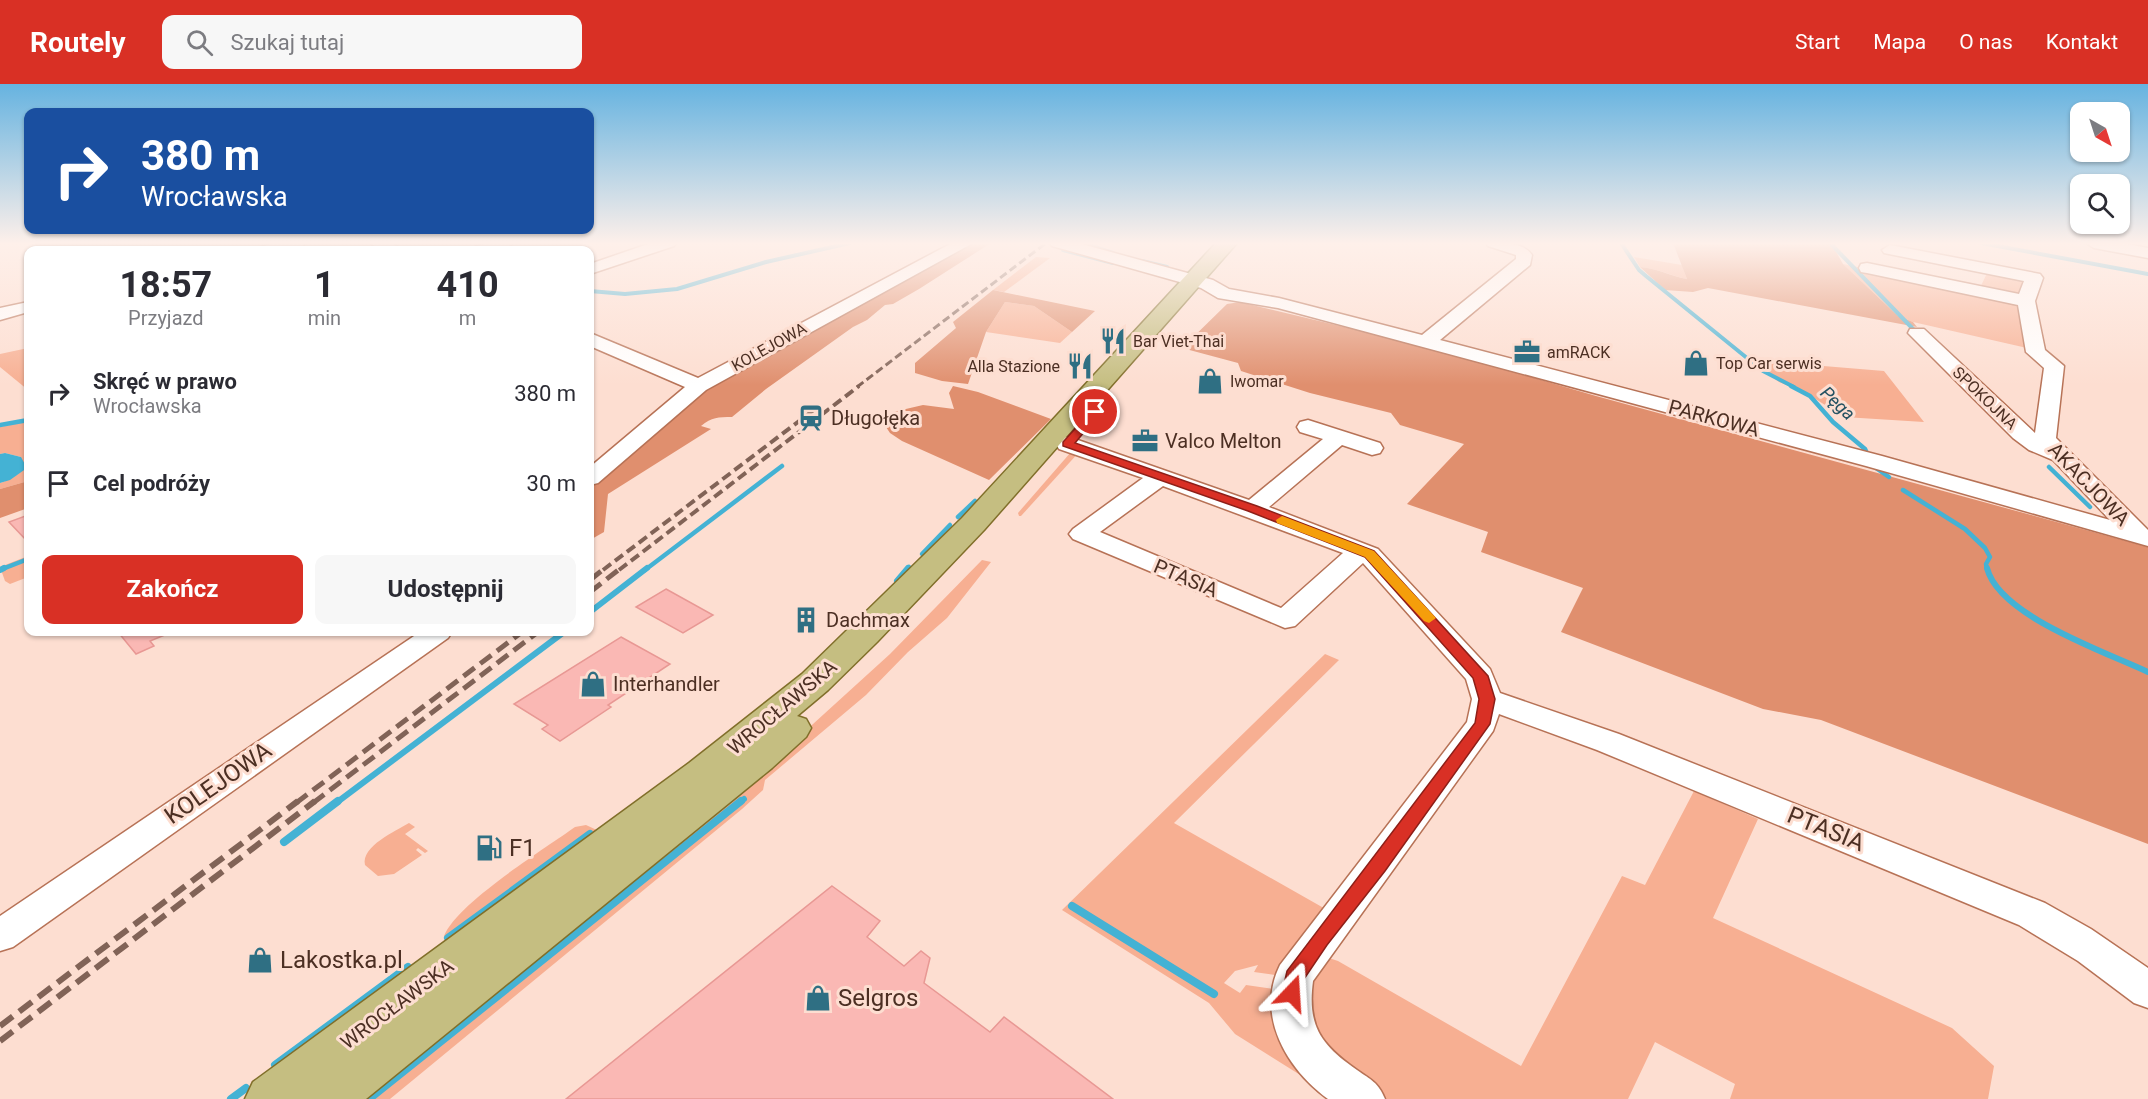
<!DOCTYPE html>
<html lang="pl">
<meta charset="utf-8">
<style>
:root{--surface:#fff;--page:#f7f7f7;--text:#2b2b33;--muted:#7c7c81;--accent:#d93025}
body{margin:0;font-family:Roboto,sans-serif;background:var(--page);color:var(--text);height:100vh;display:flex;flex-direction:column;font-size:22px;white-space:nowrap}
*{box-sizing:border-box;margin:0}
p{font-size:20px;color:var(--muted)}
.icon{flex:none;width:33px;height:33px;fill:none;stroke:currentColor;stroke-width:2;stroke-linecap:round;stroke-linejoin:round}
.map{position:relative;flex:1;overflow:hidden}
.sheet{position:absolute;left:24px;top:162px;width:570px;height:390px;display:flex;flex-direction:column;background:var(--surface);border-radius:12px;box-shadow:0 2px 4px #0004}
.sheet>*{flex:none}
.hud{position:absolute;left:24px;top:24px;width:570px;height:126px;border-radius:12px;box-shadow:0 2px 4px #0004;background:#1a4fa0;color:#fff;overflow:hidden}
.needle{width:39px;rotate:141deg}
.controls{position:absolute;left:2070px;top:18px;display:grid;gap:12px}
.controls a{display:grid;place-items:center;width:60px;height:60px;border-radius:12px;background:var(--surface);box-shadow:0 2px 4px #0004;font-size:30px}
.pin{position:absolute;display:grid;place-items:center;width:51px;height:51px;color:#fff;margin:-26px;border:3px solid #fff;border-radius:50%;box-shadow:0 2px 6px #0007}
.me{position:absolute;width:66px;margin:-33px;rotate:20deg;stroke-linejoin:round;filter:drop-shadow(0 0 4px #0008)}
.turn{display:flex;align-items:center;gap:21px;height:126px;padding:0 18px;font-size:27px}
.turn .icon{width:78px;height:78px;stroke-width:2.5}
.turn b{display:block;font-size:42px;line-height:51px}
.eta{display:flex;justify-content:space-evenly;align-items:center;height:102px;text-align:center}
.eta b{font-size:36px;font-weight:700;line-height:42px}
.action{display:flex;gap:12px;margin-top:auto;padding:12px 18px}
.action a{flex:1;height:69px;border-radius:12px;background:var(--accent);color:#fff;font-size:24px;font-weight:700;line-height:69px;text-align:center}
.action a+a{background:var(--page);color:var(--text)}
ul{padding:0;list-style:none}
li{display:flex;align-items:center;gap:18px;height:90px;padding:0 18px}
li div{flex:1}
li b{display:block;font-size:22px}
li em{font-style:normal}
header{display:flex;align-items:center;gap:36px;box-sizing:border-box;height:84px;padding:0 30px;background:var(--accent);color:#fff}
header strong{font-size:28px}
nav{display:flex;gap:33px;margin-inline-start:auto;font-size:21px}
.search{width:420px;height:54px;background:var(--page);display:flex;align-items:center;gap:15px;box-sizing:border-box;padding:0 21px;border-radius:12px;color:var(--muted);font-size:22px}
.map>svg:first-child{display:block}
.green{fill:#f7af92}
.forest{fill:#e08f6e}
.water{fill:#44b2d4}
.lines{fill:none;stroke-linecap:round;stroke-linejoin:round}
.stream-far3{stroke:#44b2d4;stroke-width:4}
.stream-far2{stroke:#44b2d4;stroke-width:4.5}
.stream-far1{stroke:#44b2d4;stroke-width:6}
.stream{stroke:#44b2d4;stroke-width:8}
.building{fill:#fab8b4;stroke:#e89894;stroke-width:1.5}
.minor-casing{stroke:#b77256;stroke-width:3}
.major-casing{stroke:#816f2a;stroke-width:3}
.minor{fill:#fff;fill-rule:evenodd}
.major{fill:#c5be81;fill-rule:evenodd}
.rail-far3{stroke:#816357;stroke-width:3;stroke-dasharray:8 4;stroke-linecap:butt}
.rail-far2{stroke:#816357;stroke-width:4;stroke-dasharray:10 5;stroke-linecap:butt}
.rail-far1{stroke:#816357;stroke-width:5;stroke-dasharray:14 7;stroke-linecap:butt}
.rail{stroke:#816357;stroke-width:6;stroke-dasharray:16 8;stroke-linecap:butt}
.route{fill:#d93025;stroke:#8d1f18;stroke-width:1.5}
.slow{fill:#f59e0b}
.labels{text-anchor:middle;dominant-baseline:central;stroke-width:6;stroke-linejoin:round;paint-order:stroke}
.far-poi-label{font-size:16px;fill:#4c2f23;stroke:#fdded1;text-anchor:start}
.far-street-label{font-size:16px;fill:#4c2f23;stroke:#fdded1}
.far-water-label{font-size:18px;font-style:italic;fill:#255262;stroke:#fdded1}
.poi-label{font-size:20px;fill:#4c2f23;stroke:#fdded1;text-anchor:start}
.street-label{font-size:20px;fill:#4c2f23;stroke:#fdded1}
.near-street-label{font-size:24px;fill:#4c2f23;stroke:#fdded1}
.near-poi-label{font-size:24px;fill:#4c2f23;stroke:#fdded1;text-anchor:start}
</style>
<header>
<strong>Routely</strong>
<div class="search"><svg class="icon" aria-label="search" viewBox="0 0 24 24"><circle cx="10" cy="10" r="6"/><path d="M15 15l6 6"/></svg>Szukaj tutaj</div>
<nav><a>Start</a><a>Mapa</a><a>O nas</a><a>Kontakt</a></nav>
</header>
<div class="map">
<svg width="2148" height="1015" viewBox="0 0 2148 1015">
<rect width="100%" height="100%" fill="#fdded1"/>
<g class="green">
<path d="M 1036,173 L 1050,174 L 1004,208 L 993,206 Z"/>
<path d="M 1634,173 L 1682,181 L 1687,195 C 1671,192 1657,184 1640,183 Z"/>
<path d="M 1843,180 L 1978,208 L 2022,221 L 2027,264 L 1913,238 L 1898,232 Z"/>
<path d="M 1988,187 L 2027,194 L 2021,211 L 1979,206 Z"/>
<path d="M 1005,218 L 1034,222 L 1072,248 L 1060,259 L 986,248 Z"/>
<path d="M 28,264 L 28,306 L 0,283 L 0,270 Z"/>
<path d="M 1750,276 L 1884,287 L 1924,338 L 1844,333 L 1806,309 L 1779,298 Z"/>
<path d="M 28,337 L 28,397 L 0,405 L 0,399 C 15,395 17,387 21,373 L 5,369 L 0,370 L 0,343 Z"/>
<path d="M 1080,367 L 1021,432 L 1019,432 L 1018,429 L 1071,368 Z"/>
<path d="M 28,472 L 28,493 L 10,500 L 5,497 L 0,483 Z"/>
<path d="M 982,476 L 991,478 L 947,534 L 908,568 L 866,611 L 765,696 L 763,706 L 742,725 L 390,1015 L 352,1015 L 791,660 L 890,570 Z"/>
<path d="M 1325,570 L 1339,576 L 1174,739 L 1329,827 L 1282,892 L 1254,888 L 1258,881 L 1235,887 L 1224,899 L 1240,909 L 1246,901 L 1273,905 L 1280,911 L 1283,944 L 1305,994 L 1235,950 L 1209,919 L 1062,826 Z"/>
<path d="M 1694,707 L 1758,735 L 1713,834 L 1952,944 L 1994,982 L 1988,1015 L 1730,1015 L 1735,1000 L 1655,958 L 1628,1015 L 1387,1015 L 1346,990 L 1317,958 L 1306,907 L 1323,872 L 1338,877 L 1521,982 L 1622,792 L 1645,801 Z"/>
<path d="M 409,739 L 415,743 L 405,750 L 428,767 L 425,769 L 418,764 L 416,766 L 422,771 L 394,790 L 378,792 L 365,781 C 361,762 396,747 409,739 Z"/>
<path d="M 586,741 L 599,747 L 451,860 L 444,852 C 457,819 543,766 575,743 Z"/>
</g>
<g class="forest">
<path d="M 974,159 L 991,159 L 919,205 L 893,220 L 885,221 L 867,236 L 853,243 L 766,305 L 732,333 C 718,333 712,333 701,342 L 711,345 L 608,410 L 604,448 L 590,456 L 590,397 L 711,298 Z"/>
<path d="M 1673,159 L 1831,159 L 1843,180 L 1898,232 L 1913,238 L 1917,243 L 1708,204 L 1693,208 L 1665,206 L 1640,183 C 1657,184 1670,192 1687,195 Z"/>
<path d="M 993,206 L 1095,227 L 1072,248 L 1034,222 L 1005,218 L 986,248 L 968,300 L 942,297 L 915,289 L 915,279 L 956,244 L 953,238 Z"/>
<path d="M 1240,218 L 1424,262 L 1596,312 L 2148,463 L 2148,760 L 1821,636 L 1763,625 L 1561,548 L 1583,504 L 1481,468 L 1488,448 L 1407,420 L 1464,360 L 1400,341 L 1391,329 L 1310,309 L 1241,287 L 1238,279 L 1182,264 L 1227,220 Z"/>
<path d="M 953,302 L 978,308 L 1051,335 L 989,396 L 902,357 L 890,349 L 884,340 L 893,328 L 923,321 L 954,325 L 949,309 Z"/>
<path d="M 28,397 L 28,424 L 0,434 L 0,405 Z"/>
</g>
<path class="water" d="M 5,369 L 21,373 L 27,384 L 10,396 L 0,399 L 0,370 Z"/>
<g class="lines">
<g class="stream-far3">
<path d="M 1082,159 L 1113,169"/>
<path d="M 1621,159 L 1639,186 L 1646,192 L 1763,287 L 1794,303"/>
<path d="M 1830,159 L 1914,246"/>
<path d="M 1981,159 L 2148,190"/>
<path d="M 1063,166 L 1113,179"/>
<path d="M 1142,177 L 1167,183"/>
<path d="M 590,207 L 625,210 L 677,205 L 766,178 L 850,159"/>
</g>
<g class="stream-far2">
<path d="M 1791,302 L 1810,312 L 1833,338 L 1865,365 L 1869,374"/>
<path d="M 0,341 L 28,336"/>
<path d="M 1873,382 L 1889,393"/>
<path d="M 2049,383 L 2090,423"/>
<path d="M 1903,406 L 1965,445 L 1985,464 L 1990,473 L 1986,480 L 1987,486"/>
<path d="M 958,433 L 975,417"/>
<path d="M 922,470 L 950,441"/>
<path d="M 0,486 L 28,475"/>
<path d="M 645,486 L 782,382"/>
<path d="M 906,486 L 909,483"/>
</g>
<g class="stream-far1">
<path d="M 1987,484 C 1999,532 2106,568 2148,588"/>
<path d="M 0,486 L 4,484"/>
<path d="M 897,497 L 908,484"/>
<path d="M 590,528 L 647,484"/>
<path d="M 336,719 L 564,548"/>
<path d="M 739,719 L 744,715"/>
</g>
<g class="stream">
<path d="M 284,758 L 338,717"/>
<path d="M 1072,822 L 1214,910"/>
<path d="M 448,854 L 590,750"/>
<path d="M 275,981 L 408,883"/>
<path d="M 231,1015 L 246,1004"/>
<path d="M 369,1015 L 741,717"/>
</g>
</g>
<g class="building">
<path d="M 28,431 L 28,458 L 9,438 Z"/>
<path d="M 666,505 L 713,531 L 683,549 L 636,523 Z"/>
<path d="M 118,548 L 172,548 L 150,557 L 154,562 L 136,570 Z"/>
<path d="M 621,553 L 670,580 L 608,621 L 611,623 L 560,657 L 542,645 L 548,641 L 514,620 Z"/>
<path d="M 832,802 L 880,837 L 867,853 L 904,882 L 921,867 L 930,874 L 924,899 L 990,948 L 1004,933 L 1113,1015 L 566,1015 Z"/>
</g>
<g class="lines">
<g class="minor-casing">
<g id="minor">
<path d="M 274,159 L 305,159 L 303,162 L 286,166 L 259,166 L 261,163 Z"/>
<path d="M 370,159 L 392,159 L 402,166 L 381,166 Z"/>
<path d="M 486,159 L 513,159 C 503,169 485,167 473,166 L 475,163 Z"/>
<path d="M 651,159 L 676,159 L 674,162 L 590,190 L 590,180 Z"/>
<path d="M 952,159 L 973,159 L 706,306 L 598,399 L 590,401 L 590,383 L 685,303 L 590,262 L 590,249 L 698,294 Z"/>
<path d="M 1050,159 L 1078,159 L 1213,196 L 1229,205 L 1279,214 L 1422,251 L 1516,175 L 1516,171 L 1488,162 L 1486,159 C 1502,159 1522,157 1532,171 L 1530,181 L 1440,256 L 1882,372 L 2110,436 L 2053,376 L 2029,366 L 2013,354 L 1908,249 L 1910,245 L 1924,245 L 2035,349 L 2044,284 L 2026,268 L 2018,221 L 1867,189 L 1861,188 L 1859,184 L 1861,180 L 1867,179 L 2019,210 L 2024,197 L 1884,169 L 1882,166 L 1890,161 L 2040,190 L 2043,194 L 2035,217 L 2045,266 L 2064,282 L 2056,354 L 2148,446 L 2148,462 L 1866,382 L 1278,224 L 1218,214 L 1201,204 L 1052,162 Z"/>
<path d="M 2086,159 L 2122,159 L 2148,164 L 2148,174 L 2094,164 Z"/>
<path d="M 28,218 L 28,228 L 0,236 L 0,224 Z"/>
<path d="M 1308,336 L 1380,359 L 1383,364 L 1380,369 L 1372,371 L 1342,361 L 1269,423 L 1378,465 L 1490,585 L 1500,609 L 1619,650 L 2045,819 L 2091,845 L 2148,884 L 2148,924 L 2134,919 L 2078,877 L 2019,841 L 1597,666 L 1499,630 L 1493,647 L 1313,897 C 1307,942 1321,961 1357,986 C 1371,996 1378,998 1385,1015 L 1328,1015 C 1287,985 1255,932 1280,881 L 1467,638 L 1472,615 L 1466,595 L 1363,479 L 1295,542 L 1285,544 L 1073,455 L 1069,450 L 1073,445 L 1143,394 L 1059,365 L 1056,360 L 1059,355 L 1067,353 L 1075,355 L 1249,416 L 1323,355 L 1300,348 L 1297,343 L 1300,338 ZM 1163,402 L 1343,469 L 1281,524 L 1100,448 Z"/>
<path d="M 420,548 L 452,548 L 448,554 L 13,863 L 0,867 L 0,832 Z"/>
</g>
</g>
<g class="major-casing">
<path id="major" d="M 1216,159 L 1237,159 L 984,446 L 877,558 L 828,606 L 797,632 L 806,635 L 811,644 L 806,653 L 772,684 L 366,1015 L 245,1015 L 253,998 L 689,679 L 802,590 L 962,434 Z"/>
</g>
<use href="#minor" class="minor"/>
<use href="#major" class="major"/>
<path class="rail-far3" d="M 857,303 L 1046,159"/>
<g class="rail-far2">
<path d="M 603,486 L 815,325"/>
<path d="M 619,486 L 859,302"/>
</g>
<g class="rail-far1">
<path d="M 590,496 L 605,484"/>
<path d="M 590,508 L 621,484"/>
<path d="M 296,719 L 522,548"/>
<path d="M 313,719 L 538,548"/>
</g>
<g class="rail">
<path d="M 0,942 L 298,717"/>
<path d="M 0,957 L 315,717"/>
</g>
</g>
<linearGradient id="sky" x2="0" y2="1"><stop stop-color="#66b3e0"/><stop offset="0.53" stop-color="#fef0ea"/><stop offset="1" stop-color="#fef0ea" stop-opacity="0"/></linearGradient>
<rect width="2148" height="301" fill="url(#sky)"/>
<path class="route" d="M 1095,325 L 1101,328 L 1075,359 L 1257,422 L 1374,467 L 1488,592 L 1495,615 L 1490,640 L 1385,787 L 1327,861 L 1304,895 L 1299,915 L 1292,918 L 1285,915 L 1282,909 L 1287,887 L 1475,639 L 1479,615 L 1473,594 L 1365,473 L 1248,427 L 1063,362 L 1063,358 L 1092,326 Z"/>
<path class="slow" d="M 1282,432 L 1374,467 L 1436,534 L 1429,539 L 1424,537 L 1365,473 L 1277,439 L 1276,436 Z"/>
<defs>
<g id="restaurant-bare" transform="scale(2.07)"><path d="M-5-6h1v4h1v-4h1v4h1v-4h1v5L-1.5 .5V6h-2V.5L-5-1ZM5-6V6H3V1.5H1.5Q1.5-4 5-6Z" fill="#2f6f83" stroke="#fdded1" stroke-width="2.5" paint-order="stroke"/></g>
<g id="office-bare" transform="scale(2.07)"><path d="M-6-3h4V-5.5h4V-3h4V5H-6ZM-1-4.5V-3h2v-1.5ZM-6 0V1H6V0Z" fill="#2f6f83" stroke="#fdded1" stroke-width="2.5" paint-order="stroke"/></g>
<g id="shop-bare" transform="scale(2.07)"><path d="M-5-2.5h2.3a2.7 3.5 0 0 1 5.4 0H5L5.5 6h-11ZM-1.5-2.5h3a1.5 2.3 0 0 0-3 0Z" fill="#2f6f83" stroke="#fdded1" stroke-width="2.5" paint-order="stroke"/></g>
<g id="station-bare" transform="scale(2.07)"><path d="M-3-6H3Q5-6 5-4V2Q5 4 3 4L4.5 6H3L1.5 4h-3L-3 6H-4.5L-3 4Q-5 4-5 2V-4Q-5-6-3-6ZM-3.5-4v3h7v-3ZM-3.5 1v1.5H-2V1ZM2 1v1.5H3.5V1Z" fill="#2f6f83" stroke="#fdded1" stroke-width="2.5" paint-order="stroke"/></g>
<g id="building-bare" transform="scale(2.07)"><path d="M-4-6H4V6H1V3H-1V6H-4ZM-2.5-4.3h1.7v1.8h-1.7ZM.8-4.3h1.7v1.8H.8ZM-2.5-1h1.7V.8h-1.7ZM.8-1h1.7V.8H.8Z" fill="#2f6f83" stroke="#fdded1" stroke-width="2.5" paint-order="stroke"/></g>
<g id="fuel-bare" transform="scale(2.07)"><path d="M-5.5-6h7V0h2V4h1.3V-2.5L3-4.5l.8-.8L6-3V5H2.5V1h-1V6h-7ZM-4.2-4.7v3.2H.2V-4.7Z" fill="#2f6f83" stroke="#fdded1" stroke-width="2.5" paint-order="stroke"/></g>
</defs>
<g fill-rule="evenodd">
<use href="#restaurant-bare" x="1113" y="257"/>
<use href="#office-bare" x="1527" y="268"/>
<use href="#shop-bare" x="1696" y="279"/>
<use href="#restaurant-bare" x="1080" y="282"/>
<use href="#shop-bare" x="1210" y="297"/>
<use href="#station-bare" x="811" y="334"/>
<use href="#office-bare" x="1145" y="357"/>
<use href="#building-bare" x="806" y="536"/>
<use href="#shop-bare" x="593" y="600"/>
<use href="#fuel-bare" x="489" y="764"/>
<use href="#shop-bare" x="260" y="876"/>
<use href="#shop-bare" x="818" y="914"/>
</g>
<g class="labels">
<g class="far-poi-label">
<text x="1133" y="257">Bar Viet-Thai</text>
<text x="1547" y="268">amRACK</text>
<text x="1716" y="279">Top Car serwis</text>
<text x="1060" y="282" text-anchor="end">Alla Stazione</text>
<text x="1230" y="297">Iwomar</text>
</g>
<g class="far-street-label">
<text transform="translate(769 263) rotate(-29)">KOLEJOWA</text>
<text transform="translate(1985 314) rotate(44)">SPOKOJNA</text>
</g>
<g class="far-water-label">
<text transform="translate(1838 319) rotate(43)">Pęga</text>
</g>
<g class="poi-label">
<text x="831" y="334">Długołęka</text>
<text x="1165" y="357">Valco Melton</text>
<text x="826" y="536">Dachmax</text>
<text x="613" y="600">Interhandler</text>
</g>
<g class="street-label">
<text transform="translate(1714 334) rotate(15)">PARKOWA</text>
<text transform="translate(2089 400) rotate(46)">AKACJOWA</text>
<text transform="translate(1186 494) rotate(23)">PTASIA</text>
<text transform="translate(782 623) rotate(-40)">WROCŁAWSKA</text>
<text transform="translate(397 920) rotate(-37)">WROCŁAWSKA</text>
</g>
<g class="near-street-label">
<text transform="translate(218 699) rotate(-35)">KOLEJOWA</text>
<text transform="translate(1826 745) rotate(22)">PTASIA</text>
</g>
<g class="near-poi-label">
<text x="509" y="764">F1</text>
<text x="280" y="876">Lakostka.pl</text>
<text x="838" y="914">Selgros</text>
</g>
</g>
</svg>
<div class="controls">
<a><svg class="needle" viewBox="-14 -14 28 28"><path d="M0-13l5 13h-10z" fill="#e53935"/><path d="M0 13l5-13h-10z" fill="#7c7c81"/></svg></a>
<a><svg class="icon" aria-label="search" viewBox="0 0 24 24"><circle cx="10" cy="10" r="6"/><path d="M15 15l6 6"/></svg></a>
</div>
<div class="pin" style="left:1095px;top:328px;background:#d93025"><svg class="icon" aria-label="arrive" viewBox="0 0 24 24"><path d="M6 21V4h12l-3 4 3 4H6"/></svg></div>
<svg class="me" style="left:1292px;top:909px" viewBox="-20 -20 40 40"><path d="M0-17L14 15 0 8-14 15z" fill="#d93025" stroke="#fff" stroke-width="4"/></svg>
<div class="hud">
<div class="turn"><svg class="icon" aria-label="right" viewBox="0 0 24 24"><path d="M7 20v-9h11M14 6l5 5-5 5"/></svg><div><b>380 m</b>Wrocławska</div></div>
</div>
<section class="sheet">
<div class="eta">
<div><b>18:57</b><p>Przyjazd</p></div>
<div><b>1</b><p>min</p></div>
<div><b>410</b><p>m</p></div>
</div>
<ul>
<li><svg class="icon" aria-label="right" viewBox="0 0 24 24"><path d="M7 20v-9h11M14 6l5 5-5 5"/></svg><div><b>Skręć w prawo</b><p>Wrocławska</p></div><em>380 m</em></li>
<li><svg class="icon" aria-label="arrive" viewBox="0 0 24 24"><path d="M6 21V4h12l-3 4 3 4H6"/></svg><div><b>Cel podróży</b></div><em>30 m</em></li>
</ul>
<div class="action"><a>Zakończ</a><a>Udostępnij</a></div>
</section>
</div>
